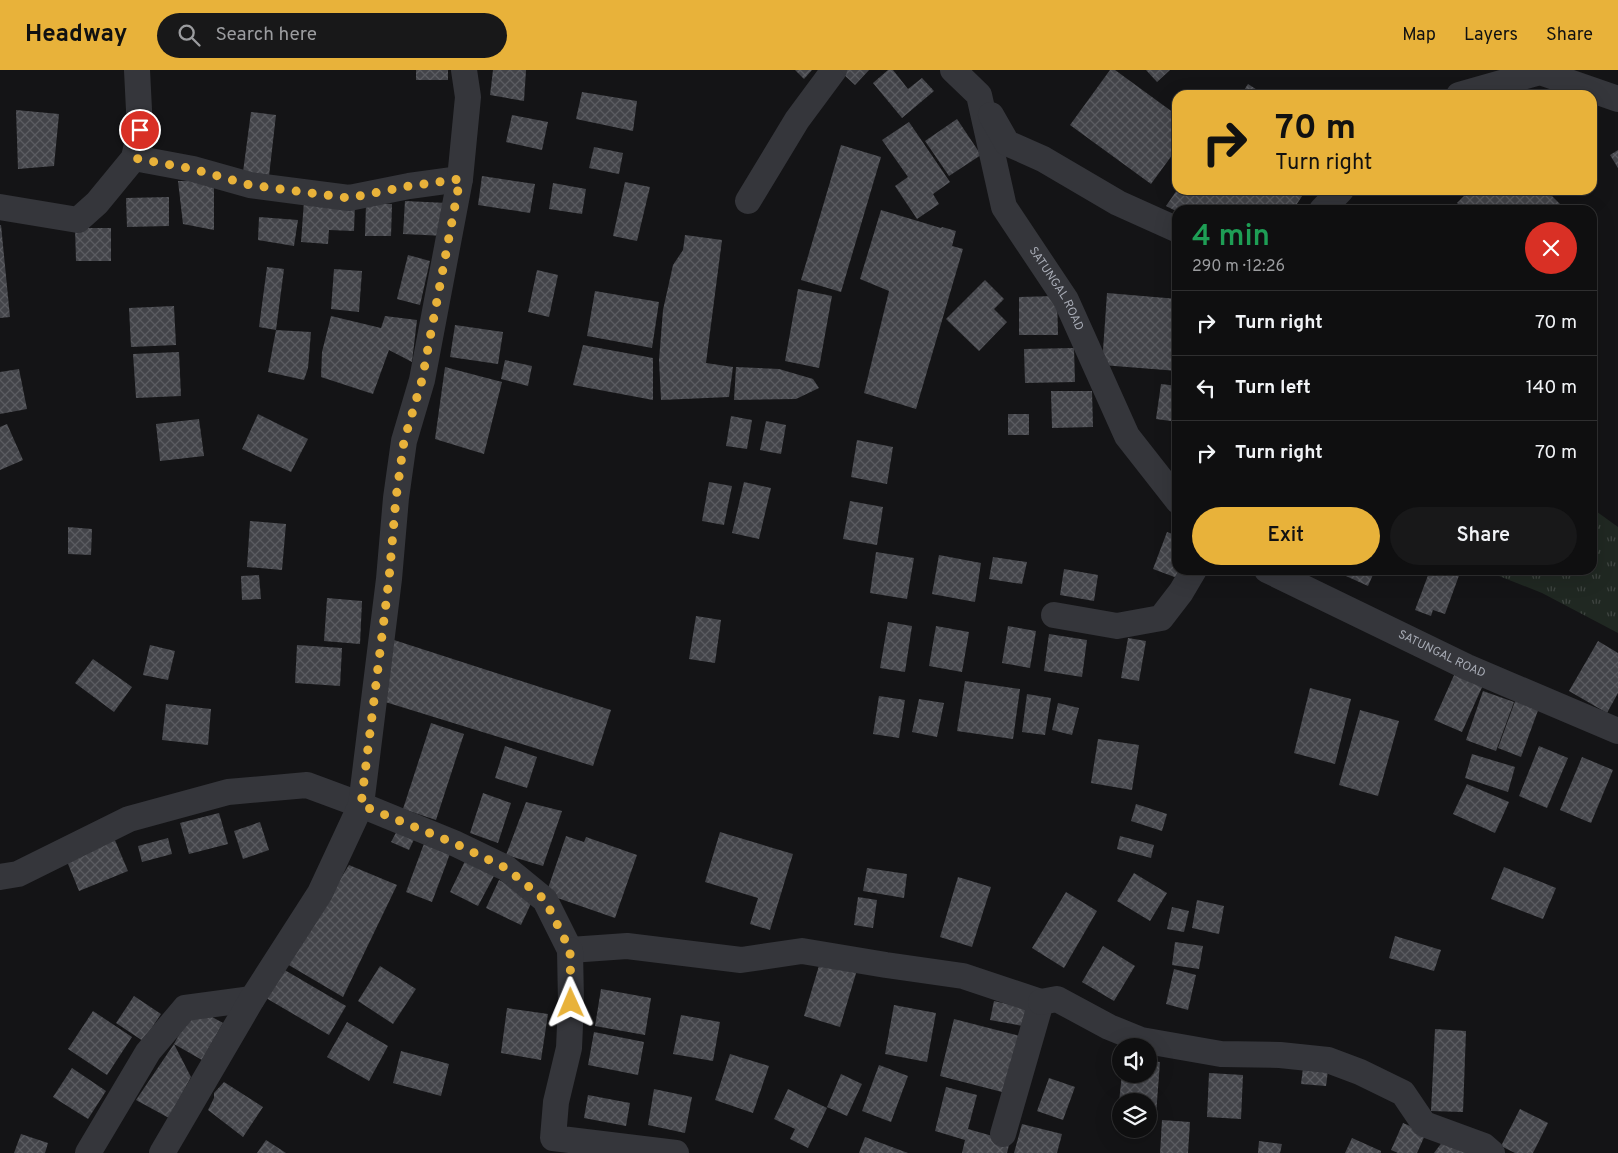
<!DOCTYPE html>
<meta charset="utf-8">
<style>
:root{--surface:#0f0f10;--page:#181819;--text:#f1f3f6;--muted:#9b9c9f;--line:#2f2f30;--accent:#e8b23a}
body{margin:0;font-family:Overpass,sans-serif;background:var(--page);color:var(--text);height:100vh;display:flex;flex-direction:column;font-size:19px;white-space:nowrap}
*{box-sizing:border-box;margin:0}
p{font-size:16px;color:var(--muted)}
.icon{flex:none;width:28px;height:28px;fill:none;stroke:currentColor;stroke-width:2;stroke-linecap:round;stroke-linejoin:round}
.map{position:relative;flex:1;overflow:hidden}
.drawer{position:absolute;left:1172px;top:135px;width:425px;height:370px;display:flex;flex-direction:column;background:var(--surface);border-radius:15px;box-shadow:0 5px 20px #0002,0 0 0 1px var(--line)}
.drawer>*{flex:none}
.banner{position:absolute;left:1172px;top:20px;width:425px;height:105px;border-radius:15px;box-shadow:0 5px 20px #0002,0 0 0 1px var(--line);background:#e8b23a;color:#111;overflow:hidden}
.fabs{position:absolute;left:1112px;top:968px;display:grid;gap:10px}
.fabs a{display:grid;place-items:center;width:45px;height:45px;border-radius:50%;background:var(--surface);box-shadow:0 5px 20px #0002,0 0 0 1px var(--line);font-size:25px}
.pin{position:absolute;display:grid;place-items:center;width:42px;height:42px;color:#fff;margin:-21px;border:2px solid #fff;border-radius:50%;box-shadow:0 1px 5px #0007}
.me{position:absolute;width:55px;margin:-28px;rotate:359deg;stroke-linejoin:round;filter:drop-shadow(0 0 4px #0008)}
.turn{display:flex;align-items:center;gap:18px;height:105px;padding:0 20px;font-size:22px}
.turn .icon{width:65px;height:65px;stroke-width:2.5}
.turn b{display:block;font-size:35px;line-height:42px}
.round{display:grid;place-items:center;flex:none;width:52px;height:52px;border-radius:26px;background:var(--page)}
.headline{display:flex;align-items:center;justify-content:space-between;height:85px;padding:0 20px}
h1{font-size:30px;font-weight:600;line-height:38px;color:#1e9e55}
.primary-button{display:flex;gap:10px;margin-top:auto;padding:10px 20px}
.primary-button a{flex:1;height:58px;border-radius:30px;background:var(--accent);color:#111;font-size:20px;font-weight:600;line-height:58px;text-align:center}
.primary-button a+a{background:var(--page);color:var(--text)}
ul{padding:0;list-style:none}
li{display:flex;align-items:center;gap:15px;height:65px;padding:0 20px;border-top:1px solid var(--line)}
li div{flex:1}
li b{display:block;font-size:19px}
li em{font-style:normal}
header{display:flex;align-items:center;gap:30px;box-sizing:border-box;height:70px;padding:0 25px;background:var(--accent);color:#111}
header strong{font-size:24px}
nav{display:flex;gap:28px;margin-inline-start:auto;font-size:18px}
.search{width:350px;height:45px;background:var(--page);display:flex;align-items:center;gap:12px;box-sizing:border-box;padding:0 18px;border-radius:28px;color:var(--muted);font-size:19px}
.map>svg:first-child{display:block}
.grass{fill:url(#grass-tufts)}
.building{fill:url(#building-cross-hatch)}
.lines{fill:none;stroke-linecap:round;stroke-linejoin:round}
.minor{stroke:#35363b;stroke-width:26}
.route{stroke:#e8b23a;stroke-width:9;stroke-dasharray:0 16.2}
.labels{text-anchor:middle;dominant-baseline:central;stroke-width:4;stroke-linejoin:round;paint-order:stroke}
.street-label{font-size:12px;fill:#a7abb5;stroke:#0f0f11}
</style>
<header>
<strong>Headway</strong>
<div class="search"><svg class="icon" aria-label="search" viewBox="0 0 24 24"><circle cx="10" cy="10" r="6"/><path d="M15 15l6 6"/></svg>Search here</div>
<nav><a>Map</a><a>Layers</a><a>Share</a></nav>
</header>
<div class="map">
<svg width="1618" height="1083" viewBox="0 0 1618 1083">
<defs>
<pattern id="grass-tufts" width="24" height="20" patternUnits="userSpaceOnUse" patternTransform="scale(1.25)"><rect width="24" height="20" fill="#202822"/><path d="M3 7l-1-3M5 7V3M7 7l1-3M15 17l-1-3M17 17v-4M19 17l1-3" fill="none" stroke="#3e4440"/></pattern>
<pattern id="building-cross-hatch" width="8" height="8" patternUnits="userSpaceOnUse" patternTransform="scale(1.25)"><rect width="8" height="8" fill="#434449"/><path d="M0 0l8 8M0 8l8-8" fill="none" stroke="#5b5c61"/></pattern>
</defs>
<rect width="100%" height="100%" fill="#141416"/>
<path class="grass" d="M 1593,439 L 1618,457 L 1618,563 L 1542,523 L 1484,500 L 1592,500 Z"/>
<g class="building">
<rect x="416" y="0" width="32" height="10"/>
<path d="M 493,0 L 526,0 L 524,31 L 490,25 Z"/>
<path d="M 795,0 L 812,0 L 804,9 Z"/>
<path d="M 845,0 L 869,0 L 855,15 L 842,3 Z"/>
<path d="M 888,0 L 893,0 L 908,19 L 922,8 L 934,21 L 902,48 L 873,13 Z"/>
<path d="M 1110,0 L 1115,0 L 1178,46 L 1178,77 L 1151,114 L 1070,55 Z"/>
<path d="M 1146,0 L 1170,0 L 1157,12 Z"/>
<path d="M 1248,14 L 1265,25 L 1241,25 Z"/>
<path d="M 582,22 L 637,31 L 633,61 L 576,49 Z"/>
<path d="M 16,40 L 59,44 L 54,96 L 18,99 Z"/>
<path d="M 251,42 L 276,45 L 269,106 L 243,102 Z"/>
<path d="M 512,45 L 548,52 L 542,80 L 506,72 Z"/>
<path d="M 957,49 L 981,85 L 949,106 L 925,71 Z"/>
<path d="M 909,52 L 950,112 L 933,124 L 939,134 L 917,149 L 895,116 L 908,107 L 882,70 Z"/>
<path d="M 841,75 L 881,87 L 841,222 L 801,210 Z"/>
<path d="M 594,77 L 623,83 L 619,104 L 589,98 Z"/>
<path d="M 1618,80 L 1618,98 L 1610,85 Z"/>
<path d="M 482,106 L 535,114 L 530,143 L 478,135 Z"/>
<path d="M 178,111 L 214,111 L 214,160 L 183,154 Z"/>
<path d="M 625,112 L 650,117 L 637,171 L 613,166 Z"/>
<path d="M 553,113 L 586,119 L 582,144 L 549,139 Z"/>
<path d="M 1177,120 L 1306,120 L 1293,140 L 1178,140 L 1178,142 L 1166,136 Z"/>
<path d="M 1470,120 L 1546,120 L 1566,140 L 1465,140 L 1457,133 Z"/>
<path d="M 169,127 L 169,156 L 127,157 L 126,128 Z"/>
<path d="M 304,131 L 355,134 L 354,161 L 329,160 L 328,174 L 301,172 Z"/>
<path d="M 405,131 L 447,133 L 446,166 L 403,164 Z"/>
<path d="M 366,133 L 392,134 L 391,166 L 365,166 Z"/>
<path d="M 881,140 L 941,158 L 942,157 L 956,161 L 952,176 L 963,179 L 916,339 L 864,323 L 889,221 L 860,209 Z"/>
<path d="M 259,147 L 298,150 L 294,176 L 258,170 Z"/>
<path d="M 0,155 L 1,155 L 10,247 L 0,248 Z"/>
<path d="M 75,158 L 111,158 L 111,191 L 76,191 Z"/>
<path d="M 685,165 L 722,170 L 706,293 L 733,297 L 729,327 L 661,330 L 659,290 L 663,240 L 673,195 L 683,180 Z"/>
<path d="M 408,185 L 430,191 L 420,235 L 397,229 Z"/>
<path d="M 267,197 L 284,199 L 276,260 L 259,257 Z"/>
<path d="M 334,199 L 362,201 L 359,242 L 331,239 Z"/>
<path d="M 537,200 L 558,205 L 549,247 L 528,242 Z"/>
<path d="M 985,210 L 1004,229 L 994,239 L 1007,252 L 979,281 L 946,249 Z"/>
<path d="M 798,219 L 832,226 L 819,298 L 785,291 Z"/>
<path d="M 595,221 L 659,232 L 652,278 L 587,266 Z"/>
<path d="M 1107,223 L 1178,229 L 1178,301 L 1102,295 Z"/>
<path d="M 1057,226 L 1058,265 L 1019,265 L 1019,227 Z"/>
<path d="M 174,236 L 176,275 L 131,277 L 129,238 Z"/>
<path d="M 331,246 L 381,258 L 385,246 L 417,250 L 412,292 L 389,280 L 373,324 L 321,307 L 322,282 Z"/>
<path d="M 455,255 L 503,262 L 498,294 L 450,287 Z"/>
<path d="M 276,260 L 311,262 L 308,298 L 304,310 L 268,302 Z"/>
<path d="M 583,275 L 653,288 L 653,330 L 573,315 Z"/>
<path d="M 1074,278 L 1075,312 L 1025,313 L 1024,279 Z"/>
<path d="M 179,282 L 181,326 L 136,328 L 133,284 Z"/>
<path d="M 505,290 L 532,296 L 528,316 L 501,309 Z"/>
<path d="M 445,297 L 502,312 L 484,384 L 435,369 Z"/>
<path d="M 736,297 L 779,299 L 813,309 L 819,318 L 796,329 L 734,330 Z"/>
<path d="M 19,299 L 27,339 L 0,344 L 0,302 Z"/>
<path d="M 1161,314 L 1178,316 L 1178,352 L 1156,349 Z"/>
<path d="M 1051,321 L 1092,321 L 1093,357 L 1052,358 Z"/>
<path d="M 258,344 L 308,369 L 291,402 L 242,379 Z"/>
<rect x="1008" y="344" width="21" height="21"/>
<path d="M 731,346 L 752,350 L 747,379 L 726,376 Z"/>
<path d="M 199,349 L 204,386 L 160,391 L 156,354 Z"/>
<path d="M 766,351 L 786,355 L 781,384 L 760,380 Z"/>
<path d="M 7,354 L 23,390 L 0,400 L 0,357 Z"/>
<path d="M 857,370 L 893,377 L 887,414 L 851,407 Z"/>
<path d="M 709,412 L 732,416 L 724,455 L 702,451 Z"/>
<path d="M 744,412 L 771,418 L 759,469 L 732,463 Z"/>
<path d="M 850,431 L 883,437 L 877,475 L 843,469 Z"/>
<path d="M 250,451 L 286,454 L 282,500 L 247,497 Z"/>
<path d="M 68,457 L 92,459 L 91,485 L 68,484 Z"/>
<path d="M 1167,462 L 1178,466 L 1178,500 L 1183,500 L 1180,509 L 1153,499 Z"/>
<path d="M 876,482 L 914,488 L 907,529 L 870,523 Z"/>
<path d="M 939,485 L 981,493 L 975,532 L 932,524 Z"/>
<path d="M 993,487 L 1027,492 L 1022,514 L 989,509 Z"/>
<path d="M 1064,499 L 1098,505 L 1094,531 L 1060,525 Z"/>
<path d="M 1349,500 L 1375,500 L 1368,516 L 1346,506 Z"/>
<path d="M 1430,500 L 1461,500 L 1445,544 L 1433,540 L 1431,546 L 1415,540 Z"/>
<path d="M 259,505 L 261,529 L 242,530 L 241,506 Z"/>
<path d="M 327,528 L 362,531 L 360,574 L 324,571 Z"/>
<path d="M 696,546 L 721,550 L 715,593 L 689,589 Z"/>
<path d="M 888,552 L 912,556 L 905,602 L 880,598 Z"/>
<path d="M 936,556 L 969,562 L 962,602 L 929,596 Z"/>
<path d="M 1008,556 L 1036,561 L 1030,598 L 1002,593 Z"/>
<path d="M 1049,564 L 1087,570 L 1082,607 L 1044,601 Z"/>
<path d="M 1128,568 L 1146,571 L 1139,611 L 1121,608 Z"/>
<path d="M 394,570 L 611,640 L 593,696 L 382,631 Z"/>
<path d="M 1598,571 L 1618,583 L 1618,623 L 1607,643 L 1569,621 Z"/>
<path d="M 150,575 L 175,581 L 168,610 L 143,605 Z"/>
<path d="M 297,575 L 342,578 L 340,616 L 295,613 Z"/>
<path d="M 93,589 L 132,617 L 114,642 L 75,613 Z"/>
<path d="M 1455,603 L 1483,615 L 1462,662 L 1434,650 Z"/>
<path d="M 965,611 L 1020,619 L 1013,669 L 957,661 Z"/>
<path d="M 1310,618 L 1351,629 L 1335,694 L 1294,683 Z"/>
<path d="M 1483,621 L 1514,632 L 1496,681 L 1466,670 Z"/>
<path d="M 1027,624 L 1051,628 L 1045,665 L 1022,662 Z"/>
<path d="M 879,626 L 905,630 L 899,668 L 873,664 Z"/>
<path d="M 1517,626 L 1540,635 L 1521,687 L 1498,678 Z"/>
<path d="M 919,629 L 944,633 L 937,667 L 912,662 Z"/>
<path d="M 1058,633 L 1079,638 L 1072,665 L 1052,660 Z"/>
<path d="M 166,634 L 211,639 L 208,675 L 162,670 Z"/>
<path d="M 1360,640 L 1399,651 L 1378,726 L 1339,715 Z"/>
<path d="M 431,653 L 464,664 L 436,750 L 403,739 Z"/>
<path d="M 1098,669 L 1139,675 L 1132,720 L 1091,713 Z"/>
<path d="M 505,676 L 537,687 L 527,718 L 495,708 Z"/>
<path d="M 1539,676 L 1568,688 L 1547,738 L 1519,726 Z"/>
<path d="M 1472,684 L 1515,697 L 1508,722 L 1465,708 Z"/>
<path d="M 1582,687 L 1613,700 L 1591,753 L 1560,740 Z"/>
<path d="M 1467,714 L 1509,732 L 1495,763 L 1453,744 Z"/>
<path d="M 483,723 L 511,733 L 498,773 L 470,763 Z"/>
<path d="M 526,732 L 562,741 L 543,796 L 506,785 Z"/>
<path d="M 1136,734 L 1167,744 L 1162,761 L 1131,751 Z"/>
<path d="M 219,743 L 228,774 L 189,784 L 180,753 Z"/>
<path d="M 260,752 L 269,780 L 243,789 L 234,761 Z"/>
<path d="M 399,757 L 416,765 L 409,780 L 391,772 Z"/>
<path d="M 720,762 L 793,784 L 770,860 L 750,854 L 758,828 L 705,812 Z"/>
<path d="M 566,766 L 584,772 L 586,767 L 637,785 L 615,848 L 546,824 Z"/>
<path d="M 1120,766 L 1154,775 L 1151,788 L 1117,779 Z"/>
<path d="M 114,768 L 128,801 L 79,821 L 66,789 Z"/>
<path d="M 168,768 L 172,784 L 142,792 L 138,776 Z"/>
<path d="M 425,771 L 451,781 L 432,832 L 406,822 Z"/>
<path d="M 466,789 L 495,804 L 478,836 L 450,822 Z"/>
<path d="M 349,795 L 397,815 L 343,927 L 287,894 Z"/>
<path d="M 1504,797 L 1556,818 L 1543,849 L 1491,829 Z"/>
<path d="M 867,798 L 907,804 L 904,828 L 863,821 Z"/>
<path d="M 1134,803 L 1167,823 L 1150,851 L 1117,831 Z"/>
<path d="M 958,807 L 991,817 L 972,877 L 940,867 Z"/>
<path d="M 499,810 L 534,827 L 521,855 L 486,838 Z"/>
<path d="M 1066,822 L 1097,841 L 1064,898 L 1032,878 Z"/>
<path d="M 858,827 L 877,830 L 873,858 L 854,855 Z"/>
<path d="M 1197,830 L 1224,836 L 1219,864 L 1192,858 Z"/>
<path d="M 1172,837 L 1189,841 L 1184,862 L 1167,859 Z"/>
<path d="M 1395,866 L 1441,880 L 1434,901 L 1389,888 Z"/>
<path d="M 1175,872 L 1203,876 L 1199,899 L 1172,895 Z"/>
<path d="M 1103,876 L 1135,896 L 1114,931 L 1082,912 Z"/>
<path d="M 821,889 L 857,900 L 840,957 L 804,946 Z"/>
<path d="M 380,896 L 416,919 L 393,954 L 358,931 Z"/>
<path d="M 283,899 L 346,936 L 329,965 L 266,928 Z"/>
<path d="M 1174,899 L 1196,905 L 1188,940 L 1166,934 Z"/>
<path d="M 601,919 L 651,928 L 645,965 L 595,956 Z"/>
<path d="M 134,926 L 161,944 L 143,971 L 116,953 Z"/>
<path d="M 994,931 L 1026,938 L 1023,956 L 990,950 Z"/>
<path d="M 894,935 L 936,943 L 927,992 L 885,984 Z"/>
<path d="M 194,937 L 223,953 L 202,990 L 174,974 Z"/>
<path d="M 507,938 L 548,944 L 541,990 L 501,983 Z"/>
<path d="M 93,941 L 132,967 L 107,1005 L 68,979 Z"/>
<path d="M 681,945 L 720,952 L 713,991 L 673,984 Z"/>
<path d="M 954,949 L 1020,966 L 1006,1023 L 940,1006 Z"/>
<path d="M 347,952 L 388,976 L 369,1011 L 327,987 Z"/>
<path d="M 1435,959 L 1466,961 L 1463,1042 L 1431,1041 Z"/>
<path d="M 594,962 L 644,972 L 638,1005 L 588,995 Z"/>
<path d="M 174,974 L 191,1007 L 169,1048 L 136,1030 Z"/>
<path d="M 401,981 L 449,994 L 441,1026 L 393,1013 Z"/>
<path d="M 730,984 L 769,996 L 753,1043 L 715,1030 Z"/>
<path d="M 1149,991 L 1160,992 L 1156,1045 L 1149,1044 L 1149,1031 L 1121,1031 L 1121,1042 L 1118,1041 L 1122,1004 L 1149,1004 Z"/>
<path d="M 879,995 L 908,1006 L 891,1052 L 862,1041 Z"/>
<path d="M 72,998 L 106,1021 L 88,1049 L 53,1027 Z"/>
<path d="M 1303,998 L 1328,1001 L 1326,1016 L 1301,1014 Z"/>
<path d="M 1209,1003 L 1243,1005 L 1241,1049 L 1207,1047 Z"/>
<path d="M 841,1004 L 862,1014 L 847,1046 L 827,1037 Z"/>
<path d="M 1049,1008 L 1075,1017 L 1063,1050 L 1037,1041 Z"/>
<path d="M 224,1012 L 263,1037 L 243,1067 L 208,1040 L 214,1028 L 214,1023 Z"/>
<path d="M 946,1017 L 977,1025 L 968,1059 L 1010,1071 L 1007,1083 L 962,1083 L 965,1070 L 935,1061 Z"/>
<path d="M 654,1019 L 692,1027 L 685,1063 L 648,1055 Z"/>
<path d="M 788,1019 L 827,1038 L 808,1078 L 790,1069 L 795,1059 L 774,1049 Z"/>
<path d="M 588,1025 L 630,1033 L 626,1056 L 584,1048 Z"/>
<path d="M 1520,1039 L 1548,1053 L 1533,1083 L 1515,1083 L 1501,1076 Z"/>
<path d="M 1162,1050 L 1190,1052 L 1188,1083 L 1160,1083 Z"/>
<path d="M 1403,1053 L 1426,1063 L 1417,1083 L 1398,1083 L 1391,1080 Z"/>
<path d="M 1022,1054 L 1062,1064 L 1057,1083 L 1014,1083 Z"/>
<path d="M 21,1064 L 48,1073 L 45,1083 L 14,1083 Z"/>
<path d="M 865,1067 L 908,1083 L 859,1083 Z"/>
<path d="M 1446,1067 L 1467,1083 L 1434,1083 Z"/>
<path d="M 1352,1068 L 1381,1081 L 1381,1083 L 1345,1083 Z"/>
<path d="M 266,1070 L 286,1083 L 257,1083 Z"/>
<path d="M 1259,1071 L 1282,1074 L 1280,1083 L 1258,1083 Z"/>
</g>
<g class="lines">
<g class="minor">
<path id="s1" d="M 953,0 L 979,25 L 1004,137 L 1066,230 L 1127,366 L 1178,431"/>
<path d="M 1459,25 L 1540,2 L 1618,29"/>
<path d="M 991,45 L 1007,73 L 1043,89 L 1118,133 L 1178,160"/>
<path d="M 134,88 L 140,60 L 137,0"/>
<path d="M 748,131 L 797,50 L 834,0"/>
<path d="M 0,137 L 78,150 L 97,133 L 134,88 L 193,99 L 250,115 L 349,128 L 409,116 L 460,109"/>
<path d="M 1322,140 L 1341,120"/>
<path id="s2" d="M 1267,500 L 1467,597 L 1618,661"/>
<path d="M 1054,545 L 1117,556 L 1161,548 L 1181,522 L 1194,500"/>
<path d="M 0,807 L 18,804 L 129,749 L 228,722 L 307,715 L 361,735 L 454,773 L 506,798 L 545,830 L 570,880 L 627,876 L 741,890 L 802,881 L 886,895 L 963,906 L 1041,932 L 1003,1064"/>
<path d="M 570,880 L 571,933 L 569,978 L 556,1032 L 553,1068 L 676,1083"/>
<path d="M 1041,932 L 1057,929 L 1109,957 L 1141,970 L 1221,984 L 1280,985 L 1328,990 L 1360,1002 L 1403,1023 L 1424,1054 L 1484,1076 L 1492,1083"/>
<path d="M 88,1083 L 148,982 L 185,938 L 252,929"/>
<path d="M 162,1083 L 252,929 L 320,823 L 361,735 L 389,509 L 396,428 L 404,371 L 422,310 L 460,109 L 468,27 L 464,0"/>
</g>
</g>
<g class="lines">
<path class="route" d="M 140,60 L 134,88 L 193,99 L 250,115 L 349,128 L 409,116 L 460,109 L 422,310 L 404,371 L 396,428 L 389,509 L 361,735 L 454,773 L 506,798 L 545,830 L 570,880 L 571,933"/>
</g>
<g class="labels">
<g class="street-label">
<text stroke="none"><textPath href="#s1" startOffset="248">SATUNGAL ROAD</textPath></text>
<text stroke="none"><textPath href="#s2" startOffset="194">SATUNGAL ROAD</textPath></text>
</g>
</g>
</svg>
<div class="fabs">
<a><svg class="icon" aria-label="sound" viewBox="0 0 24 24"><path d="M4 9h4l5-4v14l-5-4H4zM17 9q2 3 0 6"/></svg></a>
<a><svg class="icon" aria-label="layers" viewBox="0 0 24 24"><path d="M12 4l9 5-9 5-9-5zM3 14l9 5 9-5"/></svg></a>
</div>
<div class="pin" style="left:140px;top:60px;background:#d93025"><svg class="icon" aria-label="arrive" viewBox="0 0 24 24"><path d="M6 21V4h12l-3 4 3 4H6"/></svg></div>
<svg class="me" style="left:571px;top:933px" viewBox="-20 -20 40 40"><path d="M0-17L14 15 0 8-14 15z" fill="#e8b23a" stroke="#fff" stroke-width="4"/></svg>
<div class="banner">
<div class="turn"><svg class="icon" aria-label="right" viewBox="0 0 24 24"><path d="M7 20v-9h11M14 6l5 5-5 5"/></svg><div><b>70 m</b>Turn right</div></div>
</div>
<section class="drawer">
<div class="headline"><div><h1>4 min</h1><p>290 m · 12:26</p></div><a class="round" style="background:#d93025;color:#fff"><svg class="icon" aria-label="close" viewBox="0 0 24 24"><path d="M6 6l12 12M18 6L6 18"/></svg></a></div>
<ul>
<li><svg class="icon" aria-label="right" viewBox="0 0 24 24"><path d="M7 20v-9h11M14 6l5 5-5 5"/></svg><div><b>Turn right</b></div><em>70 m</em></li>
<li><svg class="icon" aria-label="left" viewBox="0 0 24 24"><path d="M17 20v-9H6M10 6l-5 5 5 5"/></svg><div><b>Turn left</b></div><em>140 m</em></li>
<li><svg class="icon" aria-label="right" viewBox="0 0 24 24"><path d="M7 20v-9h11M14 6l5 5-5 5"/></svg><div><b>Turn right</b></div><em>70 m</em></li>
</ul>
<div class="primary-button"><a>Exit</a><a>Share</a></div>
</section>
</div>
